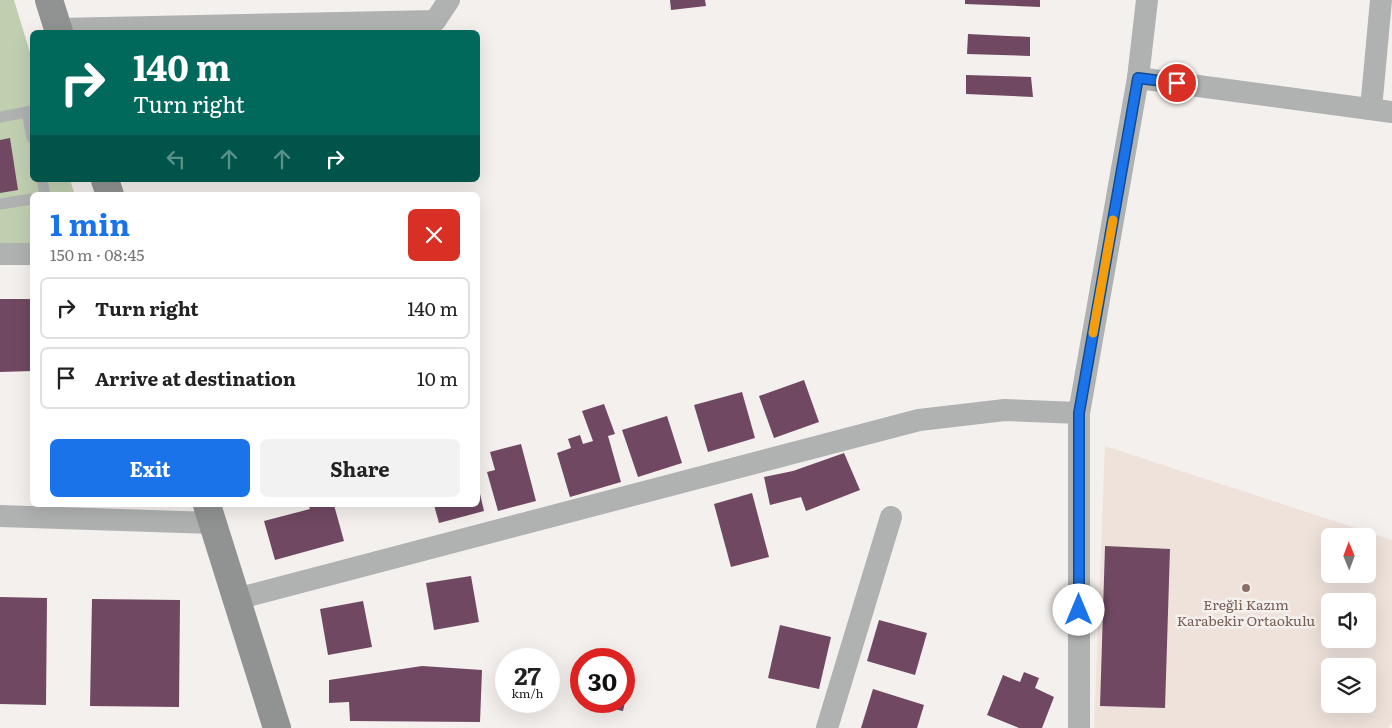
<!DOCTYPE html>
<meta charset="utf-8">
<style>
:root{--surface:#fff;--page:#f2f2f2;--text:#222;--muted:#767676;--line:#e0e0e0;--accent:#1a73e8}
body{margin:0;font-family:Literata,serif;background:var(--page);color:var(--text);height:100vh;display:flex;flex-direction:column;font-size:19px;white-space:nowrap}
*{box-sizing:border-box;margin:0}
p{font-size:16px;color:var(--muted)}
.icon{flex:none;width:28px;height:28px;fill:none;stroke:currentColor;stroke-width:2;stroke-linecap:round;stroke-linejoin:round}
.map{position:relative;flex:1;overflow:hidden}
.sheet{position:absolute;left:30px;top:192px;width:450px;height:315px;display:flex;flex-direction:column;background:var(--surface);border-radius:8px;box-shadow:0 5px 20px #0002}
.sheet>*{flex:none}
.banner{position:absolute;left:30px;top:30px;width:450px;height:152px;border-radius:8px;box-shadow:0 5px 20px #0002;background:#00695c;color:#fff;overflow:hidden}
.needle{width:32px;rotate:359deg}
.buttons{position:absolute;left:1321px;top:528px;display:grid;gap:10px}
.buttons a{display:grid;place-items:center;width:55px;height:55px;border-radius:8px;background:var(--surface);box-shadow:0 5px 20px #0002;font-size:25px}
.speed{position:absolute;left:495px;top:648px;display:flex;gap:10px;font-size:25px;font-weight:700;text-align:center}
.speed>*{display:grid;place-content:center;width:65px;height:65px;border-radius:50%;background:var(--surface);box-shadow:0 5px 20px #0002;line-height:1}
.speed small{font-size:12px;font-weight:400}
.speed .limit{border:8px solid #d22;background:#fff;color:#111}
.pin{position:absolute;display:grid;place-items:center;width:42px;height:42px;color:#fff;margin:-21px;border:2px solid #fff;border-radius:50%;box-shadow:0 1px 5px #0007}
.me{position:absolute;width:55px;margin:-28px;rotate:0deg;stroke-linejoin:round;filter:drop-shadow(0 0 4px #0008)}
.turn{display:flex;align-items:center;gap:18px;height:105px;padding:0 20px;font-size:22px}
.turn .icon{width:65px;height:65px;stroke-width:2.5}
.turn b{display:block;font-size:35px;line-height:42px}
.lanes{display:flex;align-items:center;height:48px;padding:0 20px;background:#0003;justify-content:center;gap:25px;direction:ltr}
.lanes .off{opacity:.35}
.round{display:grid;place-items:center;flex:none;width:52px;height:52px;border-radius:8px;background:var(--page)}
.headline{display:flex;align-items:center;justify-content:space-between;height:85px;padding:0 20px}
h1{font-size:30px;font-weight:700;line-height:38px;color:var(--accent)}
.action{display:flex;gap:10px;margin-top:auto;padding:10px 20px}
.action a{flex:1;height:58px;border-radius:8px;background:var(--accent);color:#fff;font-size:20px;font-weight:700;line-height:58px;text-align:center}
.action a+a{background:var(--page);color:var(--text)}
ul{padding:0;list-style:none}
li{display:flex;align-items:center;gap:15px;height:62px;margin:0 10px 8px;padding:0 10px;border:2px solid var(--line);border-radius:8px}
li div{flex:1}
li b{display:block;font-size:19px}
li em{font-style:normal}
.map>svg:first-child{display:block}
.built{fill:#eee2db;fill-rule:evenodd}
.green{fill:#c1cfb1}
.building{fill:#704862}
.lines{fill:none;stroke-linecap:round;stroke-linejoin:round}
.lane{stroke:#b0b2b1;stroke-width:11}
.street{stroke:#b0b2b1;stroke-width:22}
.secondary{stroke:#909392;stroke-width:28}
.route-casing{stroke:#114b97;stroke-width:12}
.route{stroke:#1a73e8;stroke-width:9}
.slow{stroke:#f59e0b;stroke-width:9}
.education-dot{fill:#8d6e63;stroke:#f4f0ed;stroke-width:2}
.labels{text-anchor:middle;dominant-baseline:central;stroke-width:5;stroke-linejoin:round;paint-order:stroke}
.education-label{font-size:14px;fill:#785e54;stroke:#f4f0ed}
</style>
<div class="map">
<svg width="1392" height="728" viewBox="0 0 1392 728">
<rect width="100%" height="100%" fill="#f4f0ed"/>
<path class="built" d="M 1105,446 L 1392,540 L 1392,723 L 1388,728 L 1094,728 ZM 1330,536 L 1368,536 L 1368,574 L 1330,574 ZM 1330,601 L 1368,601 L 1368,639 L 1330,639 ZM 1330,666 L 1368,666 L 1368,704 L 1330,704 Z"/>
<path class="green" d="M 0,0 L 14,0 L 32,59 L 32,180 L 70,180 L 75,195 L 32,195 L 32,246 L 0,246 Z"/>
<g class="building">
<path d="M 670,0 L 705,0 L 706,6 L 671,10 Z"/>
<path d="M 965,0 L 1040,0 L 1040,7 L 965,4 Z"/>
<path d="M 968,34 L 1030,37 L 1030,56 L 967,54 Z"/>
<path d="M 966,75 L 1031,77 L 1033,97 L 966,94 Z"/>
<path d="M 10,138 L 18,190 L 0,193 L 0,140 Z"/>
<path d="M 0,299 L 32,299 L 32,371 L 0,372 Z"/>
<path d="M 804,380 L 819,422 L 774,438 L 759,396 Z"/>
<path d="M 742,392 L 755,438 L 708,452 L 694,405 Z"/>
<path d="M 604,404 L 615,434 L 608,436 L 621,482 L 570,497 L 557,453 L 571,448 L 568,439 L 580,435 L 583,444 L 593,441 L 582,411 Z"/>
<path d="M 667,416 L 682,463 L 638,477 L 622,430 Z"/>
<path d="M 521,444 L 536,501 L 498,511 L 487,472 L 495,470 L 490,452 Z"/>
<path d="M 844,453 L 860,490 L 806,511 L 801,497 L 770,505 L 764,477 L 793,471 Z"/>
<path d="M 478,485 L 484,511 L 439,523 L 434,505 L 478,505 Z"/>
<path d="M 752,493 L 769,557 L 731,567 L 714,504 Z"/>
<path d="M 308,505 L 334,505 L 344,541 L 275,560 L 264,521 L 310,509 Z"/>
<path d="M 1105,546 L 1170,549 L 1165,708 L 1100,706 Z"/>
<path d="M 471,576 L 479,622 L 434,630 L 426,583 Z"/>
<path d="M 0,597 L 47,598 L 46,705 L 0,704 Z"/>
<path d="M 92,599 L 180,600 L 179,707 L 90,706 Z"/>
<path d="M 363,601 L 372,647 L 328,655 L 320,609 Z"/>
<path d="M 879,620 L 927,633 L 915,675 L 867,661 Z"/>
<path d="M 780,625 L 831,637 L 819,689 L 768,678 Z"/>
<path d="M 422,666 L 482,670 L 480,722 L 350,721 L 349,702 L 329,703 L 329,680 Z"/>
<path d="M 1024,672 L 1039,678 L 1035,688 L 1054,697 L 1042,728 L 1019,728 L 987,715 L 1003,675 L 1020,682 Z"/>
<path d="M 624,674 L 631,676 L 623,711 L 578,702 L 580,689 L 581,701 L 624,701 Z"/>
<path d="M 873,689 L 924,705 L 917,728 L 861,728 Z"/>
</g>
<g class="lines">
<g class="lane">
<path d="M 27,112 L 32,138"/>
<path d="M 0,117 L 32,111"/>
<path d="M 42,180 L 45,195"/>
<path d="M 0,204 L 32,199"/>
</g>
<g class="street">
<path d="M 58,29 L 435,21 L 449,0"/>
<path d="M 1138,78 L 1147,0"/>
<path d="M 1371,109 L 1381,0"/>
<path d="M 0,254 L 32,254"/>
<path d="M 0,516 L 212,523"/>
<path d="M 236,599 L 919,420 L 1005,410 L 1079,413"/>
<path d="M 827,728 L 891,517"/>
<path d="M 1079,728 L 1079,413 L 1138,78 L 1392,112"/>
</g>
<g class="secondary">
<path d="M 49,0 L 59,32"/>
<path d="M 105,180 L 110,195"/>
<path d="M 207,505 L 277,728"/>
</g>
</g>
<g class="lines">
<g class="route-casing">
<path id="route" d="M 1079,610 L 1079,413 L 1138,78 L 1177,83"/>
</g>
<use href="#route" class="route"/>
<path class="slow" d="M 1093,333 L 1113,220"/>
</g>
<circle class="education-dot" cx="1246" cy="588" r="5"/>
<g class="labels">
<g class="education-label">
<text x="1246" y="604">Ereğli Kazım<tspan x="1246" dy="16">Karabekir Ortaokulu</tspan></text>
</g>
</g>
</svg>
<div class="buttons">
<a><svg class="needle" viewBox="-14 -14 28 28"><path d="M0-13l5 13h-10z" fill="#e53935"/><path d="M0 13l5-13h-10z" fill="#767676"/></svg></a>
<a><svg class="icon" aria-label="sound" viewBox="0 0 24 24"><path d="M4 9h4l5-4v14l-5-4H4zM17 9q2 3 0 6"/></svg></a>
<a><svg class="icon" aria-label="layers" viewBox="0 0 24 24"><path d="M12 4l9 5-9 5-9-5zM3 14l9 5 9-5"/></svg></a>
</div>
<div class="speed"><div>27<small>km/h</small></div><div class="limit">30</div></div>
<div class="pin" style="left:1177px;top:83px;background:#d93025"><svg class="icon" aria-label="arrive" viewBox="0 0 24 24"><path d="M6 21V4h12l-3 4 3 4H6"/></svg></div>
<svg class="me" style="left:1079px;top:610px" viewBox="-20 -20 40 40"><circle r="19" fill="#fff"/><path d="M0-13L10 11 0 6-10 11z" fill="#1a73e8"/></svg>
<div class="banner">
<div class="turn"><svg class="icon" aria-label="right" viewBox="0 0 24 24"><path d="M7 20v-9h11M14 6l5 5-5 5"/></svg><div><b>140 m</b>Turn right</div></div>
<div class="lanes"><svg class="icon off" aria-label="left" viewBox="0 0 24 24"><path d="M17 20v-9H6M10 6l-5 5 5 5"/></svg><svg class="icon off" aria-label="ahead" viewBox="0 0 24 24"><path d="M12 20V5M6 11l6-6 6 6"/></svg><svg class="icon off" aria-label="ahead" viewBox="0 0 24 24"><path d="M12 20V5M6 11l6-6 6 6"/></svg><svg class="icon" aria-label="right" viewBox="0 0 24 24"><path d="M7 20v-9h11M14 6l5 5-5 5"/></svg></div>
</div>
<section class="sheet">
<div class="headline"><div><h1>1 min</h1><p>150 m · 08:45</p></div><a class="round" style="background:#d93025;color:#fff"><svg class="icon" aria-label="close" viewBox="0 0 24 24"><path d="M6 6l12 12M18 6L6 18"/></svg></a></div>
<ul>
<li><svg class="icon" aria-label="right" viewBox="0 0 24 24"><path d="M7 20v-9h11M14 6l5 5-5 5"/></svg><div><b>Turn right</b></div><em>140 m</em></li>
<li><svg class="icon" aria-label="arrive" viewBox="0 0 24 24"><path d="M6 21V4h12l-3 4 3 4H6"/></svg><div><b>Arrive at destination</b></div><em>10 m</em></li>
</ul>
<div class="action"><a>Exit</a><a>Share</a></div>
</section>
</div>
